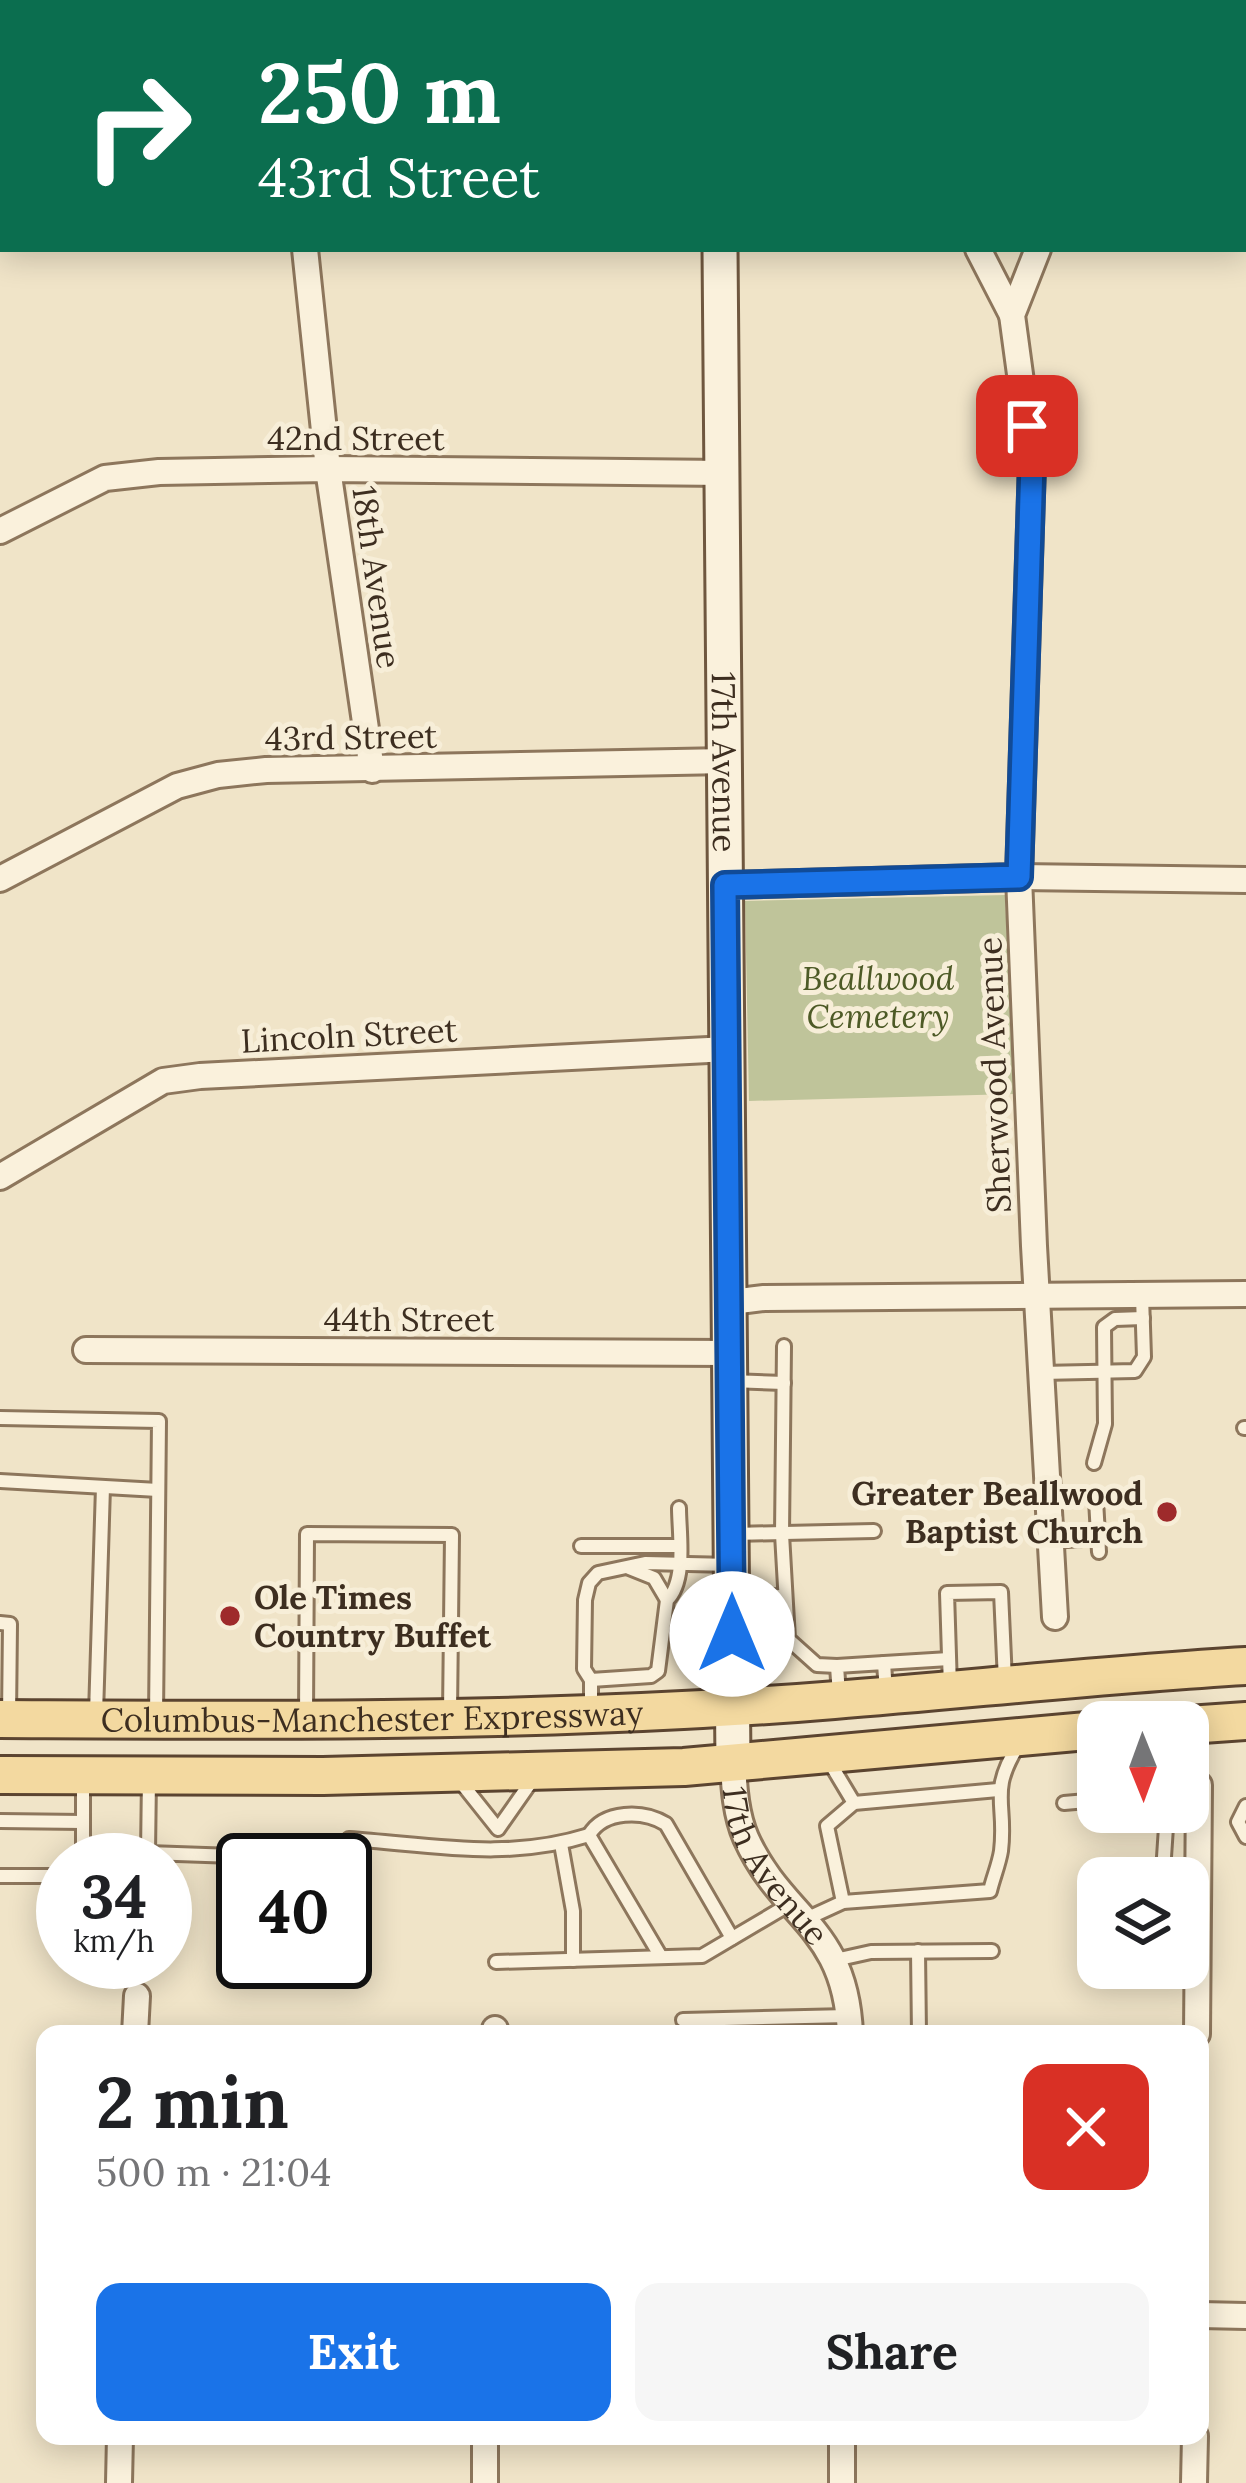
<!DOCTYPE html>
<meta charset="utf-8">
<style>
:root{--surface:#fff;--page:#f6f6f6;--text:#202124;--muted:#757577;--accent:#1a73e8}
body{margin:0;font-family:Lora,serif;background:var(--page);color:var(--text);height:100vh;display:flex;flex-direction:column;font-size:45px;white-space:nowrap}
*{box-sizing:border-box;margin:0}
p{font-size:39px;color:var(--muted)}
.icon{flex:none;width:66px;height:66px;fill:none;stroke:currentColor;stroke-width:2;stroke-linecap:round;stroke-linejoin:round}
.map{position:relative;flex:1;overflow:hidden}
.panel{position:absolute;left:36px;top:2025px;width:1173px;height:420px;display:flex;flex-direction:column;background:var(--surface);border-radius:24px;box-shadow:0 6px 30px #0003}
.panel>*{flex:none}
.guide{position:absolute;left:0px;top:0px;width:1248px;height:252px;box-shadow:0 6px 30px #0003;background:#0b6e4f;color:#fff;overflow:hidden}
.needle{width:78px;rotate:179deg}
.fabs{position:absolute;left:1077px;top:1701px;display:grid;gap:24px}
.fabs a{display:grid;place-items:center;width:132px;height:132px;border-radius:24px;background:var(--surface);box-shadow:0 6px 30px #0003;font-size:60px}
.speed{position:absolute;left:36px;top:1833px;display:flex;gap:24px;font-size:60px;font-weight:700;text-align:center}
.speed>*{display:grid;place-content:center;width:156px;height:156px;border-radius:50%;background:var(--surface);box-shadow:0 6px 30px #0003;line-height:1}
.speed small{font-size:30px;font-weight:400}
.speed .limit{border:6px solid #111;border-radius:18px;background:#fff;color:#111}
.pin{position:absolute;display:grid;place-items:center;width:102px;height:102px;color:#fff;margin:-51px;border-radius:24px;box-shadow:0 6px 18px #0006}
.me{position:absolute;width:132px;margin:-66px;rotate:0deg;stroke-linejoin:round;filter:drop-shadow(0 0 9px #0008)}
.turn{display:flex;align-items:center;gap:42px;height:252px;padding:0 60px;font-size:54px}
.turn .icon{width:156px;height:156px;stroke-width:2.5}
.turn b{display:block;font-size:84px;line-height:102px}
.round{display:grid;place-items:center;flex:none;width:126px;height:126px;border-radius:24px;background:var(--page)}
.head{display:flex;align-items:center;justify-content:space-between;height:204px;padding:0 60px}
h1{font-size:72px;font-weight:700;line-height:90px}
.primary-button{display:flex;gap:24px;margin-top:auto;padding:24px 60px}
.primary-button a{flex:1;height:138px;border-radius:24px;background:var(--accent);color:#fff;font-size:48px;font-weight:700;line-height:138px;text-align:center}
.primary-button a+a{background:var(--page);color:var(--text)}
.map>svg:first-child{display:block}
.cemetery{fill:#bfc49a}
.lines{fill:none;stroke-linecap:round;stroke-linejoin:round}
.lane-casing{stroke:#8d765c;stroke-width:18}
.street-casing{stroke:#8d765c;stroke-width:30}
.secondary-casing{stroke:#6f573f;stroke-width:39}
.primary-casing{stroke:#5b4430;stroke-width:42}
.lane{stroke:#faf1dc;stroke-width:12}
.street{stroke:#faf1dc;stroke-width:24}
.secondary{stroke:#faf1dc;stroke-width:33}
.primary{stroke:#f3d9a0;stroke-width:36}
.route-casing{stroke:#114b97;stroke-width:30}
.route{stroke:#1a73e8;stroke-width:21}
.poi-dot{fill:#9e2a2b;stroke:#f7eed8;stroke-width:4.5}
.labels{text-anchor:middle;dominant-baseline:central;stroke-width:10;stroke-linejoin:round;paint-order:stroke}
.street-label{font-size:33px;fill:#3d2e20;stroke:#f7eed8}
.park-label{font-size:33px;font-style:italic;fill:#4d5a26;stroke:#f7eed8}
.poi-label{font-size:33px;font-weight:bold;fill:#3d2e20;stroke:#f7eed8;text-anchor:end}
</style>
<div class="map">
<svg width="1246" height="2483" viewBox="0 0 1246 2483">
<rect width="100%" height="100%" fill="#f0e4c8"/>
<path class="cemetery" d="M 1005,895 L 1014,1094 L 749,1101 L 745,901 Z"/>
<g class="lines">
<g class="lane-casing">
<g id="lane">
<path d="M 784,1346 L 782,1534 L 788,1639 L 817,1665 L 837,1666"/>
<path d="M 1041,1373 L 1135,1371 L 1144,1357 L 1142,1296"/>
<path d="M 731,1381 L 784,1383"/>
<path d="M 0,1418 L 159,1421 L 156,1717"/>
<path d="M 1244,1428 L 1246,1428"/>
<path d="M 1094,1463 L 1105,1424 L 1104,1327 L 1115,1319 L 1143,1318"/>
<path d="M 0,1481 L 158,1490"/>
<path d="M 1096,1500 L 1099,1552"/>
<path d="M 733,1534 L 874,1531"/>
<path d="M 1052,1541 L 1098,1538"/>
<path d="M 581,1546 L 679,1546"/>
<path d="M 629,1568 L 654,1578 L 667,1600"/>
<path d="M 733,1597 L 785,1596"/>
<path d="M 0,1623 L 10,1624 L 9,1717"/>
<path d="M 884,1663 L 949,1659"/>
<path d="M 591,1680 L 651,1676 L 658,1671 L 667,1600 C 687,1581 679,1533 679,1508"/>
<path d="M 950,1687 L 947,1593 L 1001,1592 L 1005,1681"/>
<path d="M 839,1695 L 837,1666 L 884,1663 L 886,1692"/>
<path d="M 591,1712 L 591,1680 L 584,1669 L 585,1600 L 589,1583 L 598,1573 L 645,1563 L 731,1565"/>
<path d="M 96,1714 L 103,1487"/>
<path d="M 306,1718 L 307,1534 L 452,1535 L 450,1713"/>
<path d="M 827,1758 L 854,1803"/>
<path d="M 83,1778 L 83,1860"/>
<path d="M 459,1780 L 498,1829 L 533,1779"/>
<path d="M 1064,1803 L 1098,1800"/>
<path d="M 1246,1806 L 1238,1822 L 1246,1837"/>
<path d="M 0,1821 L 83,1822"/>
<path d="M 349,1839 C 434,1845 506,1861 589,1835"/>
<path d="M 561,1844 L 573,1911 L 573,1960"/>
<path d="M 148,1853 L 288,1858"/>
<path d="M 142,1860 L 148,1853 L 149,1778"/>
<path d="M 0,1876 L 63,1876"/>
<path d="M 1157,1878 L 1163,1872 L 1167,1812"/>
<path d="M 843,1902 L 827,1826 L 854,1803 L 998,1790"/>
<path d="M 806,1919 L 843,1902 L 990,1891 C 993,1878 999,1864 1001,1851 C 1007,1802 988,1793 1019,1744"/>
<path d="M 918,1951 L 919,2034"/>
<path d="M 661,1957 L 589,1835 C 604,1810 643,1810 666,1824 L 732,1938"/>
<path d="M 835,1960 L 871,1952 L 992,1951"/>
<path d="M 496,1962 L 702,1956 L 790,1904"/>
<path d="M 683,2020 L 848,2016"/>
</g>
</g>
<g class="street-casing">
<g id="street">
<path d="M 252,0 L 253,3"/>
<path d="M 1245,0 L 1246,1"/>
<path d="M 1218,3 L 1221,0"/>
<path d="M 0,128 L 3,133"/>
<path d="M 0,174 L 3,172"/>
<path d="M 305,249 L 328,469 L 372,770"/>
<path d="M 978,249 L 1012,315"/>
<path d="M 1038,249 L 1012,315 L 1032,463 L 1019,877 L 1034,1246 L 1055,1617"/>
<path d="M 0,531 L 105,478 L 159,472 L 328,469 L 725,473"/>
<path d="M 0,879 L 177,786 L 218,775 L 266,770 L 727,761"/>
<path d="M 725,885 L 1019,877 L 1246,880"/>
<path d="M 0,1177 L 163,1081 L 200,1076 L 728,1049"/>
<path d="M 731,1302 L 764,1298 L 1246,1294"/>
<path d="M 86,1350 L 731,1353"/>
<path id="s1" d="M 733,1763 C 734,1788 736,1815 746,1838 C 783,1920 846,1926 850,2034"/>
<path d="M 135,2034 L 137,1996"/>
<path d="M 495,2034 L 495,2029"/>
<path d="M 1197,2034 L 1199,1785"/>
<path d="M 1200,2315 L 1246,2316"/>
<path d="M 842,2436 L 842,2483"/>
<path d="M 119,2483 L 120,2436"/>
<path d="M 485,2483 L 485,2436"/>
<path d="M 1194,2483 L 1195,2436"/>
</g>
</g>
<g class="secondary-casing">
<g id="secondary">
<path d="M 721,3 L 721,0"/>
<path id="s2" d="M 720,249 L 733,1763"/>
</g>
</g>
<g class="primary-casing">
<g id="primary">
<path id="s3" d="M 0,1719 C 228,1720 455,1722 683,1710 C 871,1701 1058,1677 1246,1666"/>
<path d="M 1188,1725 L 1246,1721"/>
<path d="M 0,1775 L 323,1776 L 684,1767 L 1098,1730"/>
</g>
</g>
<use href="#lane" class="lane"/>
<use href="#street" class="street"/>
<use href="#secondary" class="secondary"/>
<use href="#primary" class="primary"/>
</g>
<g class="lines">
<g class="route-casing">
<path id="route" d="M 732,1634 L 725,885 L 1019,877 L 1032,464 L 1027,426"/>
</g>
<use href="#route" class="route"/>
</g>
<g class="poi-dot">
<circle cx="1167" cy="1512" r="12"/>
<circle cx="230" cy="1616" r="12"/>
</g>
<g class="labels">
<g class="street-label">
<text x="356" y="438">42nd Street</text>
<text transform="translate(377 577) rotate(82)">18th Avenue</text>
<text transform="translate(351 737) rotate(-1)">43rd Street</text>
<text stroke="none"><textPath href="#s2" startOffset="513">17th Avenue</textPath></text>
<text transform="translate(349 1035) rotate(-3)">Lincoln Street</text>
<text transform="translate(994 1075) rotate(-92)">Sherwood Avenue</text>
<text x="409" y="1319">44th Street</text>
<text stroke="none"><textPath href="#s3" startOffset="372">Columbus-Manchester Expressway</textPath></text>
<text stroke="none"><textPath href="#s1" startOffset="114">17th Avenue</textPath></text>
</g>
<g class="park-label">
<text x="878" y="978">Beallwood<tspan x="878" dy="38">Cemetery</tspan></text>
</g>
<g class="poi-label">
<text x="1143" y="1493">Greater Beallwood<tspan x="1143" dy="38">Baptist Church</tspan></text>
<text x="254" y="1597" text-anchor="start">Ole Times<tspan x="254" dy="38">Country Buffet</tspan></text>
</g>
</g>
</svg>
<div class="fabs">
<a><svg class="needle" viewBox="-14 -14 28 28"><path d="M0-13l5 13h-10z" fill="#e53935"/><path d="M0 13l5-13h-10z" fill="#757577"/></svg></a>
<a><svg class="icon" aria-label="layers" viewBox="0 0 24 24"><path d="M12 4l9 5-9 5-9-5zM3 14l9 5 9-5"/></svg></a>
</div>
<div class="speed"><div>34<small>km/h</small></div><div class="limit">40</div></div>
<div class="pin" style="left:1027px;top:426px;background:#d93025"><svg class="icon" aria-label="arrive" viewBox="0 0 24 24"><path d="M6 21V4h12l-3 4 3 4H6"/></svg></div>
<svg class="me" style="left:732px;top:1634px" viewBox="-20 -20 40 40"><circle r="19" fill="#fff"/><path d="M0-13L10 11 0 6-10 11z" fill="#1a73e8"/></svg>
<div class="guide">
<div class="turn"><svg class="icon" aria-label="right" viewBox="0 0 24 24"><path d="M7 20v-9h11M14 6l5 5-5 5"/></svg><div><b>250 m</b>43rd Street</div></div>
</div>
<section class="panel">
<div class="head"><div><h1>2 min</h1><p>500 m · 21:04</p></div><a class="round" style="background:#d93025;color:#fff"><svg class="icon" aria-label="close" viewBox="0 0 24 24"><path d="M6 6l12 12M18 6L6 18"/></svg></a></div>
<div class="primary-button"><a>Exit</a><a>Share</a></div>
</section>
</div>
